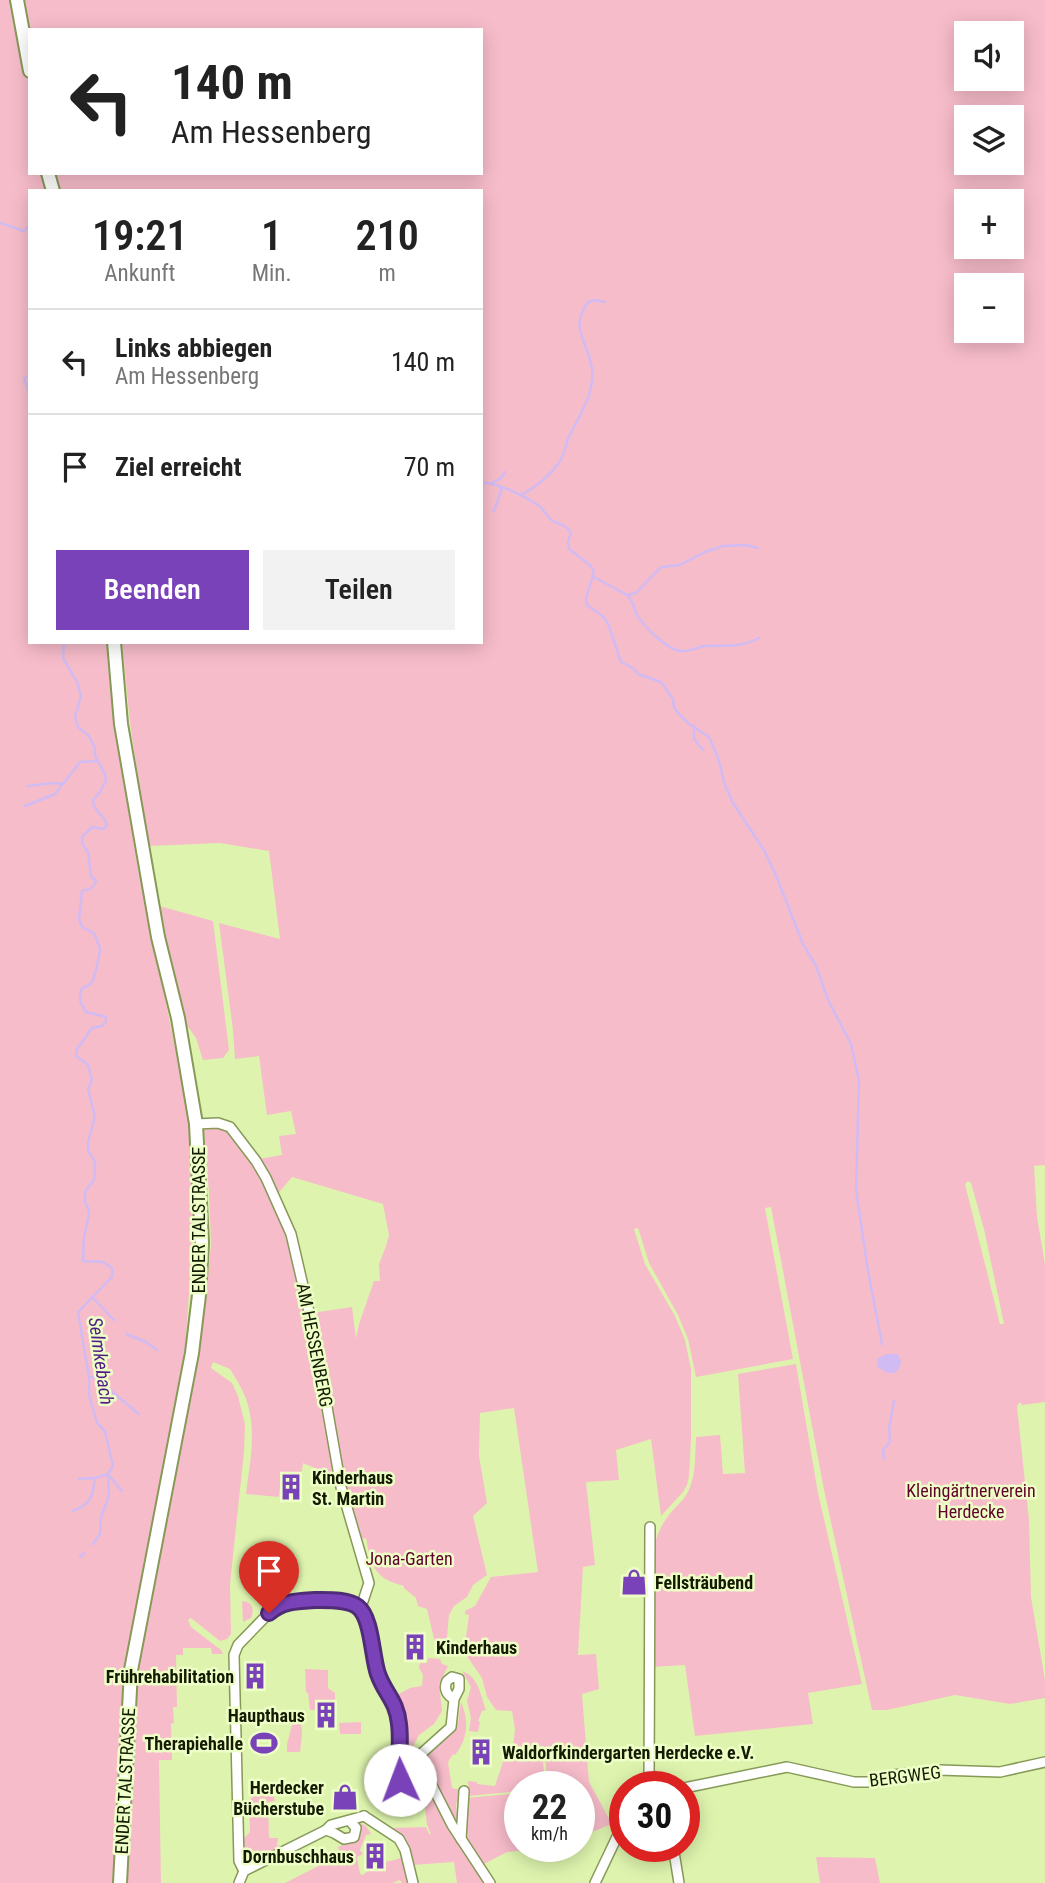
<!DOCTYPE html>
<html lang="de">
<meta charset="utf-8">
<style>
:root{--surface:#fff;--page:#f2f2f2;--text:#222;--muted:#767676;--line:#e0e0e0;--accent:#7a42b8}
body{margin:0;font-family:"Roboto Condensed",sans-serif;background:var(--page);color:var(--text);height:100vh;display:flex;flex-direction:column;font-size:26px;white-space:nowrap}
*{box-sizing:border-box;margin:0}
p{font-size:23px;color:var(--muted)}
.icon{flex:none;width:38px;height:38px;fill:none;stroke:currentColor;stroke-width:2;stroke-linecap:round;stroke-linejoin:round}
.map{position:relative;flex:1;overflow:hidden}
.side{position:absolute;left:28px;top:189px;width:455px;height:455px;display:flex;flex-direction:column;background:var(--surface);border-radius:0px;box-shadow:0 4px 18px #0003}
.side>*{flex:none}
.hud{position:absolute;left:28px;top:28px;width:455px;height:147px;border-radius:0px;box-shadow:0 4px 18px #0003;background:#fff;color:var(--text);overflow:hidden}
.controls{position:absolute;left:954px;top:21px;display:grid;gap:14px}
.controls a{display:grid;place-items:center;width:70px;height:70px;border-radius:0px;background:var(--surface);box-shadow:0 4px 18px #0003;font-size:35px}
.speed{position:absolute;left:504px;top:1771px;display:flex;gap:14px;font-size:35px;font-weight:700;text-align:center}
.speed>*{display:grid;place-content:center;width:91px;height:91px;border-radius:50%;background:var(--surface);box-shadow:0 4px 18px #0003;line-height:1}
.speed small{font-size:18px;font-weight:400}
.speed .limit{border:10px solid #d22;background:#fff;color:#111}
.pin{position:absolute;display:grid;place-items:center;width:60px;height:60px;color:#fff;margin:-72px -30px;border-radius:50% 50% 50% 0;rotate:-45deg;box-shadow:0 0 7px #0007}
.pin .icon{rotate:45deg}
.me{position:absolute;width:77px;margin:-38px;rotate:358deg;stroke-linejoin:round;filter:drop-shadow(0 0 5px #0008)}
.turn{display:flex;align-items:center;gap:24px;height:147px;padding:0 28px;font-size:32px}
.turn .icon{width:91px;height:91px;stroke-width:2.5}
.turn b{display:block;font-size:49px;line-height:60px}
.eta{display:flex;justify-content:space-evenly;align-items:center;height:119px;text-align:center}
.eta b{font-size:42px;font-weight:600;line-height:49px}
.button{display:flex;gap:14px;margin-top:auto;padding:14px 28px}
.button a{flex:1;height:80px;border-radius:0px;background:var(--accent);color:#fff;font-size:28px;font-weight:600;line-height:80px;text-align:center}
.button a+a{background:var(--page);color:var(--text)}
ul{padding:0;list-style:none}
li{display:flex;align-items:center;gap:21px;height:105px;padding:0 28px;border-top:2px solid var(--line)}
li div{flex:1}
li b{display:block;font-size:26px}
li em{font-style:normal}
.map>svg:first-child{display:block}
.green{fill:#f7bcca;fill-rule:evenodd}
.water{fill:#d1bbf3}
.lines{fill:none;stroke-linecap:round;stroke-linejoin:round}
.stream{stroke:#d1bbf3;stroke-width:2.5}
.street-casing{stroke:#869957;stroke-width:12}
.secondary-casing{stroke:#869957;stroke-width:16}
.street{stroke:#fff;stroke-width:9}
.secondary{stroke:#fff;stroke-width:12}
.route-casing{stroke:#4f2b78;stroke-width:18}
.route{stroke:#7a42b8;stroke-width:12}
.labels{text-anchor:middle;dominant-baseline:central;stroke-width:5;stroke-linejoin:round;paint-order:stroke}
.street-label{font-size:18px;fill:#141b02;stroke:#edffc7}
.poi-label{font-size:18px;font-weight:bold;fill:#141b02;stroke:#edffc7;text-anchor:end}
.park-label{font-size:18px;fill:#61002c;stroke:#edffc7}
.water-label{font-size:19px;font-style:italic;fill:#521c85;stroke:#edffc7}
</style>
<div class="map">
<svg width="1045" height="1883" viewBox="0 0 1045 1883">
<rect width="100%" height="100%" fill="#def4ae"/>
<g class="green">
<path d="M 0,0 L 13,0 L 30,91 L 30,173 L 45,173 L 48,191 L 30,191 L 30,642 L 106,642 L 114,726 L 139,873 L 191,1124 L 196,1193 L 185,1351 L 126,1670 L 113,1883 L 0,1883 Z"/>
<path d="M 20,0 L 1045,0 L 1045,1165 L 1034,1166 L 1037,1217 L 1045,1264 L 1045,1402 L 1022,1405 L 1020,1402 L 1017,1406 L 1029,1520 L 1031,1597 L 1045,1680 L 1045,1698 L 1010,1704 L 955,1695 L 887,1710 L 872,1710 L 824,1490 L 771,1207 L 765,1208 L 793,1359 L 696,1377 L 688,1339 L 678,1315 L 649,1263 L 638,1228 L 634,1229 L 645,1264 L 675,1316 L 685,1340 L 691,1369 L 691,1440 L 689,1476 L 687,1485 L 683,1492 L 661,1516 L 651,1439 L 616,1450 L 619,1480 L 586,1482 L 595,1565 L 583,1567 L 578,1655 L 596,1654 L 599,1689 L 582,1694 L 589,1782 L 612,1824 L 579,1837 L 579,1787 L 548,1787 L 544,1746 L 513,1747 L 515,1729 L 512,1711 L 496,1710 L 487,1697 L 482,1678 L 464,1652 L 469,1615 L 465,1614 L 465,1611 L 475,1606 L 491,1577 L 538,1572 L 514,1408 L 480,1413 L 479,1456 L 487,1503 L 473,1516 L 487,1575 L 473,1585 L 467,1597 L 454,1606 L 449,1615 L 446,1648 L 436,1647 L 427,1609 L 418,1606 L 416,1598 L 404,1588 L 404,1586 C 375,1579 371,1566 366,1538 L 358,1539 L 343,1485 L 312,1313 L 352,1307 L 356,1338 L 359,1324 L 374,1281 L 380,1281 L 379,1264 L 386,1246 L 389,1235 L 383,1204 L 292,1177 L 276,1196 L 258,1159 L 282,1155 L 279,1136 L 296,1134 L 291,1111 L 267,1115 L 259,1056 L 235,1059 L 233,1030 L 219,923 L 280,939 L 269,851 L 220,843 L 148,846 L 130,723 L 122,642 L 481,642 L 481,191 L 53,191 L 50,173 L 481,173 L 481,30 L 30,30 L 30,54 ZM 966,33 L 1012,33 L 1012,79 L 966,79 ZM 966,117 L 1012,117 L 1012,163 L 966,163 ZM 966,201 L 1012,201 L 1012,247 L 966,247 ZM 966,285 L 1012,285 L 1012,331 L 966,331 ZM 968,1181 L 971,1183 L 984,1229 L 1004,1324 L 1000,1324 L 965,1184 Z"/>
<path d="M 156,905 L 213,921 L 229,1050 L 223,1058 L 203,1060 L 196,1038 L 181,1017 Z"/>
<path d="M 218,1124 L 230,1129 L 255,1162 L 290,1237 L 312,1333 L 338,1478 L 303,1463 L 301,1477 L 281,1477 L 279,1497 L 246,1494 C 250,1461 258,1426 244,1394 C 240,1385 235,1377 230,1369 L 213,1362 L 211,1368 L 232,1383 L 238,1396 L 245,1424 L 244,1452 L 230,1584 L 231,1634 L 227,1639 L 220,1641 L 191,1618 L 188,1620 L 191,1627 L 221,1650 L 223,1654 L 212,1654 L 211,1648 L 183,1648 L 183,1655 L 176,1655 L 177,1707 L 173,1707 L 174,1723 L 171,1724 L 172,1760 L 159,1760 L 161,1883 L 127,1883 L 138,1670 L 197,1354 L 206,1296 L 211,1244 L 209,1192 L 204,1129 Z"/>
<path d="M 796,1364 L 818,1493 L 862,1684 L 808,1693 L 813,1724 L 695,1736 L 685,1665 L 652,1667 L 653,1555 C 655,1537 661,1524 673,1510 C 680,1503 687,1496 690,1487 C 696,1472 695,1453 696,1437 L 720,1435 L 723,1474 L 745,1473 L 738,1374 Z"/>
<path d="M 242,1601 C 252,1602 255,1608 251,1618 L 243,1622 Z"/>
<path d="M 428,1658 L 440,1659 L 442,1664 L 448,1666 L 439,1684 L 442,1711 L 434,1724 L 419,1735 L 414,1744 L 409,1773 L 411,1783 L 409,1784 L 403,1777 L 403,1716 L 395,1696 L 410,1688 L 422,1686 L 423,1675 L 419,1668 L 420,1663 L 427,1663 Z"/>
<path d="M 305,1669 L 328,1670 L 328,1688 L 335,1693 L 335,1702 L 329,1703 L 329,1706 L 335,1707 L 335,1717 L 319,1716 L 319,1710 L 310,1710 L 308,1693 L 306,1692 Z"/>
<path d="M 462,1671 C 479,1677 480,1694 486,1710 L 482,1711 L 478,1721 L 480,1722 L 478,1732 L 469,1731 L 471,1718 L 467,1701 L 471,1687 Z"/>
<path d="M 461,1702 C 469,1719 468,1740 455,1755 L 453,1754 L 448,1762 L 452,1788 L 461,1790 C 454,1805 455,1809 461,1825 L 458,1829 L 425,1760 C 431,1745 446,1743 454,1731 C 460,1723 459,1711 461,1702 Z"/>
<path d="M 293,1721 L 301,1721 L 302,1734 L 300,1752 L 287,1752 L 287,1744 Z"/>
<path d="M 361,1722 L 361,1734 L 340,1734 L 339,1723 Z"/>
<path d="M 508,1747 L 511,1747 L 511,1749 L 542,1748 L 545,1787 L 520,1787 L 520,1791 L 469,1796 L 468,1781 L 477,1782 L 477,1784 L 495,1786 Z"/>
<path d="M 421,1769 L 488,1883 L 457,1883 L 454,1862 L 412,1865 L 401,1838 L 390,1828 L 426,1827 L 429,1834 L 431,1834 L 427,1825 L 425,1806 L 418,1792 L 422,1785 Z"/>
<path d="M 268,1785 L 272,1786 L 275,1801 L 268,1802 L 269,1838 L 278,1838 L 277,1845 L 283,1847 C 273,1852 263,1860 251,1858 L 252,1853 L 247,1854 L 244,1851 L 244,1838 L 250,1832 L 249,1800 Z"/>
<path d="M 520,1793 L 520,1846 L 555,1846 L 552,1848 L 507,1852 L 482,1865 L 464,1837 L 466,1798 Z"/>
<path d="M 359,1822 L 366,1826 L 371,1834 L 366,1835 L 360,1850 L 363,1854 L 357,1857 L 360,1874 L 363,1875 L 369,1870 L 370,1863 C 382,1862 392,1862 402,1857 L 410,1883 L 402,1883 L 400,1880 L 392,1883 L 285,1883 L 340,1855 L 338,1847 L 346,1843 Z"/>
<path d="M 816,1857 L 875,1858 L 880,1883 L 820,1883 Z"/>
</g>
<path class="water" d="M 886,1354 L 898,1354 L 901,1361 C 899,1377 888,1376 877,1366 L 877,1359 Z"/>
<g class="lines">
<g class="stream">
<path d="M 0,223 L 24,231 L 30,224"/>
<path d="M 30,375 L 24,378 L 30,396"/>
<path d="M 481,482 C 502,485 521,494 538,505 C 544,509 547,518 553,521 C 562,526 564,523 571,533 L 568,541 L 569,549 L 590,565 L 594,572 L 586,598 L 587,605 L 604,617 L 609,626 L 621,662 L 633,668 L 638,674 L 661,682 L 673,699 L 674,707 L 677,712 L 689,724 L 709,737 L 718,758 L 725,785 L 733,803 L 764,850 L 777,878 L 803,944 L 816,966 L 829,1002 L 851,1044 L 859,1080 L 856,1190 L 868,1271 L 882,1344"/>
<path d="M 492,483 L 501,478 L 505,472"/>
<path d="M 522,495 C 535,487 549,477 558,464 C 564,456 565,448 568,439 C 578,417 595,395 592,369 C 589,342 569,331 587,303 L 594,300 L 605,302"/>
<path d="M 494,511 L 502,488"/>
<path d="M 594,577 L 627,595 L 636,593 L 661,567 L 680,565 L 705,552 L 723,546 L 745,545 L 758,548"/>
<path d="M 628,596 C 636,605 633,608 637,615 C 644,627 670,653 684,651 C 691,651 698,647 705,646 C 725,645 740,648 759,638"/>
<path d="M 64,642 L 63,658 L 77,682 L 81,696 L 75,717 L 78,727 L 89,736 L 95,748 L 95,756 L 105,774 L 106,780 L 100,792 L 93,800 C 93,812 105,815 107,825 L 103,829 L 92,827 L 82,837 L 82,843 L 88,852 L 91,876 L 96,881 C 94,888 89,890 82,891 L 79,919 L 82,927 L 94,933 C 96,938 99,944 100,949 C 100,954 94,979 92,982 C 90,985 85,987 82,988 C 78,998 80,1003 86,1012 L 106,1017 L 106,1021 L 102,1026 L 92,1028 L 77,1049 L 76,1056 L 88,1065 L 92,1080 L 88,1089 L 95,1117 L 88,1142 L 88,1151 L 95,1162 L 95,1171 L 94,1180 L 85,1192 L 85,1202 L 88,1208 L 89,1215 L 84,1237 L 83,1261 L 103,1262 L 112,1268 L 112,1277 L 78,1312 L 89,1378 L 89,1395 L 97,1423 L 105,1431 L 113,1466 L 108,1474 L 109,1496 L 101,1517 L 100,1534 L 93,1544"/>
<path d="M 694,726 L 694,739 L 703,750"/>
<path d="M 28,786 L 52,783 L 63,784"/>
<path d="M 25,806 L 55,794 L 80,762 L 97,761"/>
<path d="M 92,1297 L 114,1320"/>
<path d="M 126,1334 L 146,1342 L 157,1350"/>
<path d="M 89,1377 L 94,1377 L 139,1414"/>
<path d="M 884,1459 L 883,1450 L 890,1442 L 889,1428 L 894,1401"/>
<path d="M 79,1479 L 95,1478"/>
<path d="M 73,1511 C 91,1504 93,1496 95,1478 L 108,1474 L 122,1491"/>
<path d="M 80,1557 L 84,1553"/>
</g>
<g class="street-casing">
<g id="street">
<path d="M 196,1124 L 218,1123 L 230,1127 L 256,1161 L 266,1178 L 291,1234 L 314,1333 L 341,1487 L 369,1583 L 360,1610"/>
<path d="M 420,1762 L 452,1825 L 490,1883"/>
<path d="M 649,1787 L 650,1527"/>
<path d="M 684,1788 L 787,1767 L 854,1782 L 874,1782 L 893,1775 L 939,1770 L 1000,1772 L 1045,1762"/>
<path d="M 364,1816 L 399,1839 L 405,1850 L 413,1883"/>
<path d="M 326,1830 L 331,1825 L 364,1816"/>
<path d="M 461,1839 L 464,1791"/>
<path d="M 673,1846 L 679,1883"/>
<path d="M 244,1871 L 239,1861 L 234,1655 L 238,1645 L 269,1613 L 275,1608 L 288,1603 L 323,1600 L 343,1602 L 358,1607 L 365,1617 L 378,1673 L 395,1704 L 399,1725 L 399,1777 C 401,1783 405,1789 413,1789 L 416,1786 L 422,1753 L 451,1727 L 454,1699 L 459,1689 L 459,1679 L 452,1677 L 447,1681 C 443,1689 447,1695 454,1699"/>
<path d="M 239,1883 L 244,1871 L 326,1830 L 334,1833 L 344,1839 L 354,1837 L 356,1828 L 350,1821"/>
<path d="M 595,1883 L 625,1820"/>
</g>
</g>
<g class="secondary-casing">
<g id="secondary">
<path d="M 17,0 L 30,71"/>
<path d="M 48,173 L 53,191"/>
<path d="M 114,642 L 121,724 L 158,937 L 178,1018 L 196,1124 L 202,1243 L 199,1295 L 192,1353 L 131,1670 L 120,1883"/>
</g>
</g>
<use href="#street" class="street"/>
<use href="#secondary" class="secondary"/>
</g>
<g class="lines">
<g class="route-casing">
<path id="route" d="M 269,1613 C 282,1601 298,1601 315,1600 C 327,1600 348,1599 358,1607 C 372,1618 372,1657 378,1674 C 385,1694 397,1701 399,1724 C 401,1740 399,1757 399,1773 L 400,1780"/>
</g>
<use href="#route" class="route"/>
</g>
<defs>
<g id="building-bare" transform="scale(2.1)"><path d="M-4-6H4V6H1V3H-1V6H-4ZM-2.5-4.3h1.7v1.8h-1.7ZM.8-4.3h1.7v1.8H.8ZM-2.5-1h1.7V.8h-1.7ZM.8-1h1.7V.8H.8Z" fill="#7a42b8" stroke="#edffc7" stroke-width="2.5" paint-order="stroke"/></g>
<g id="shop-bare" transform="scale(2.1)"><path d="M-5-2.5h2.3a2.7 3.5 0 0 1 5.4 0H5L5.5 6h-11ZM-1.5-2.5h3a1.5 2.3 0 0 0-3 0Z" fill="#7a42b8" stroke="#edffc7" stroke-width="2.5" paint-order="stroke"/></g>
<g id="stadium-bare" transform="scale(2.1)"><path d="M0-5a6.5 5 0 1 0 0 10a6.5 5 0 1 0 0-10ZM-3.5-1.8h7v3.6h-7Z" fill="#7a42b8" stroke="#edffc7" stroke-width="2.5" paint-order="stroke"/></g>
</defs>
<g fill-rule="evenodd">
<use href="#building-bare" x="291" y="1487"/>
<use href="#shop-bare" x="634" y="1582"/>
<use href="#building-bare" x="415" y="1647"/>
<use href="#building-bare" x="255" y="1676"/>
<use href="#building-bare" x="326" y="1715"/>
<use href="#stadium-bare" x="264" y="1743"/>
<use href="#building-bare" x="481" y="1752"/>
<use href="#shop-bare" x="345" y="1797"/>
<use href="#building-bare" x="375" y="1856"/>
</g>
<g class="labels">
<g class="street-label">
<text transform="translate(198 1220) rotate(-90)">ENDER TALSTRASSE</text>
<text transform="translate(315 1345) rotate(79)">AM HESSENBERG</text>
<text transform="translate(905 1776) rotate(-7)">BERGWEG</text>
<text transform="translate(125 1781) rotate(-87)">ENDER TALSTRASSE</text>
</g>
<g class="poi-label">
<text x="312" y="1477" text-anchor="start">Kinderhaus<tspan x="312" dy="21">St. Martin</tspan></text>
<text x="655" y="1582" text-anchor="start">Fellsträubend</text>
<text x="436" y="1647" text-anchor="start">Kinderhaus</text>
<text x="234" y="1676">Frührehabilitation</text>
<text x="305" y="1715">Haupthaus</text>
<text x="243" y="1743">Therapiehalle</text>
<text x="502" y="1752" text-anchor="start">Waldorfkindergarten Herdecke e.V.</text>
<text x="324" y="1787">Herdecker<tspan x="324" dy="21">Bücherstube</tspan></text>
<text x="354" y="1856">Dornbuschhaus</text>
</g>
<g class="park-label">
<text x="971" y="1490">Kleingärtnerverein<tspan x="971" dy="21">Herdecke</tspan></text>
<text x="409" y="1558">Jona-Garten</text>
</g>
<g class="water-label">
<text transform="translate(101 1361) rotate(82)">Selmkebach</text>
</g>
</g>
</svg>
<div class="controls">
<a><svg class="icon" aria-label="sound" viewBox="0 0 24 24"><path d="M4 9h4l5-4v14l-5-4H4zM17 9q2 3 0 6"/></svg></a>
<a><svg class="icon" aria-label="layers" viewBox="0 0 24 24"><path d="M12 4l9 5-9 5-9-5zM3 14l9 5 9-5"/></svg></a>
<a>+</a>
<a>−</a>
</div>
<div class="speed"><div>22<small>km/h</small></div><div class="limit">30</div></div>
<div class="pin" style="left:269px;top:1613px;background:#d93025"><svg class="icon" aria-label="arrive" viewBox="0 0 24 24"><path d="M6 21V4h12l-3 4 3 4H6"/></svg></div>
<svg class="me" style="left:400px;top:1780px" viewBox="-20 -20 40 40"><circle r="19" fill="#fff"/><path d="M0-13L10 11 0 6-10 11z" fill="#7a42b8"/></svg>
<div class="hud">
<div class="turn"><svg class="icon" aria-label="left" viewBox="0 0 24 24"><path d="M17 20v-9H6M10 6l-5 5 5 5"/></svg><div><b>140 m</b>Am Hessenberg</div></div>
</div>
<section class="side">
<div class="eta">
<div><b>19:21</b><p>Ankunft</p></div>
<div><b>1</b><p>Min.</p></div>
<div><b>210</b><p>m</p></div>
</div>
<ul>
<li><svg class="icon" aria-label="left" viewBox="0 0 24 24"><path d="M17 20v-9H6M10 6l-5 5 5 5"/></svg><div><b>Links abbiegen</b><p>Am Hessenberg</p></div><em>140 m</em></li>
<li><svg class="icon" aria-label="arrive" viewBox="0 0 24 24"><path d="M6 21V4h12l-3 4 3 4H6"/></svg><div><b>Ziel erreicht</b></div><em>70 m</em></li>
</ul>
<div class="button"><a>Beenden</a><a>Teilen</a></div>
</section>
</div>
